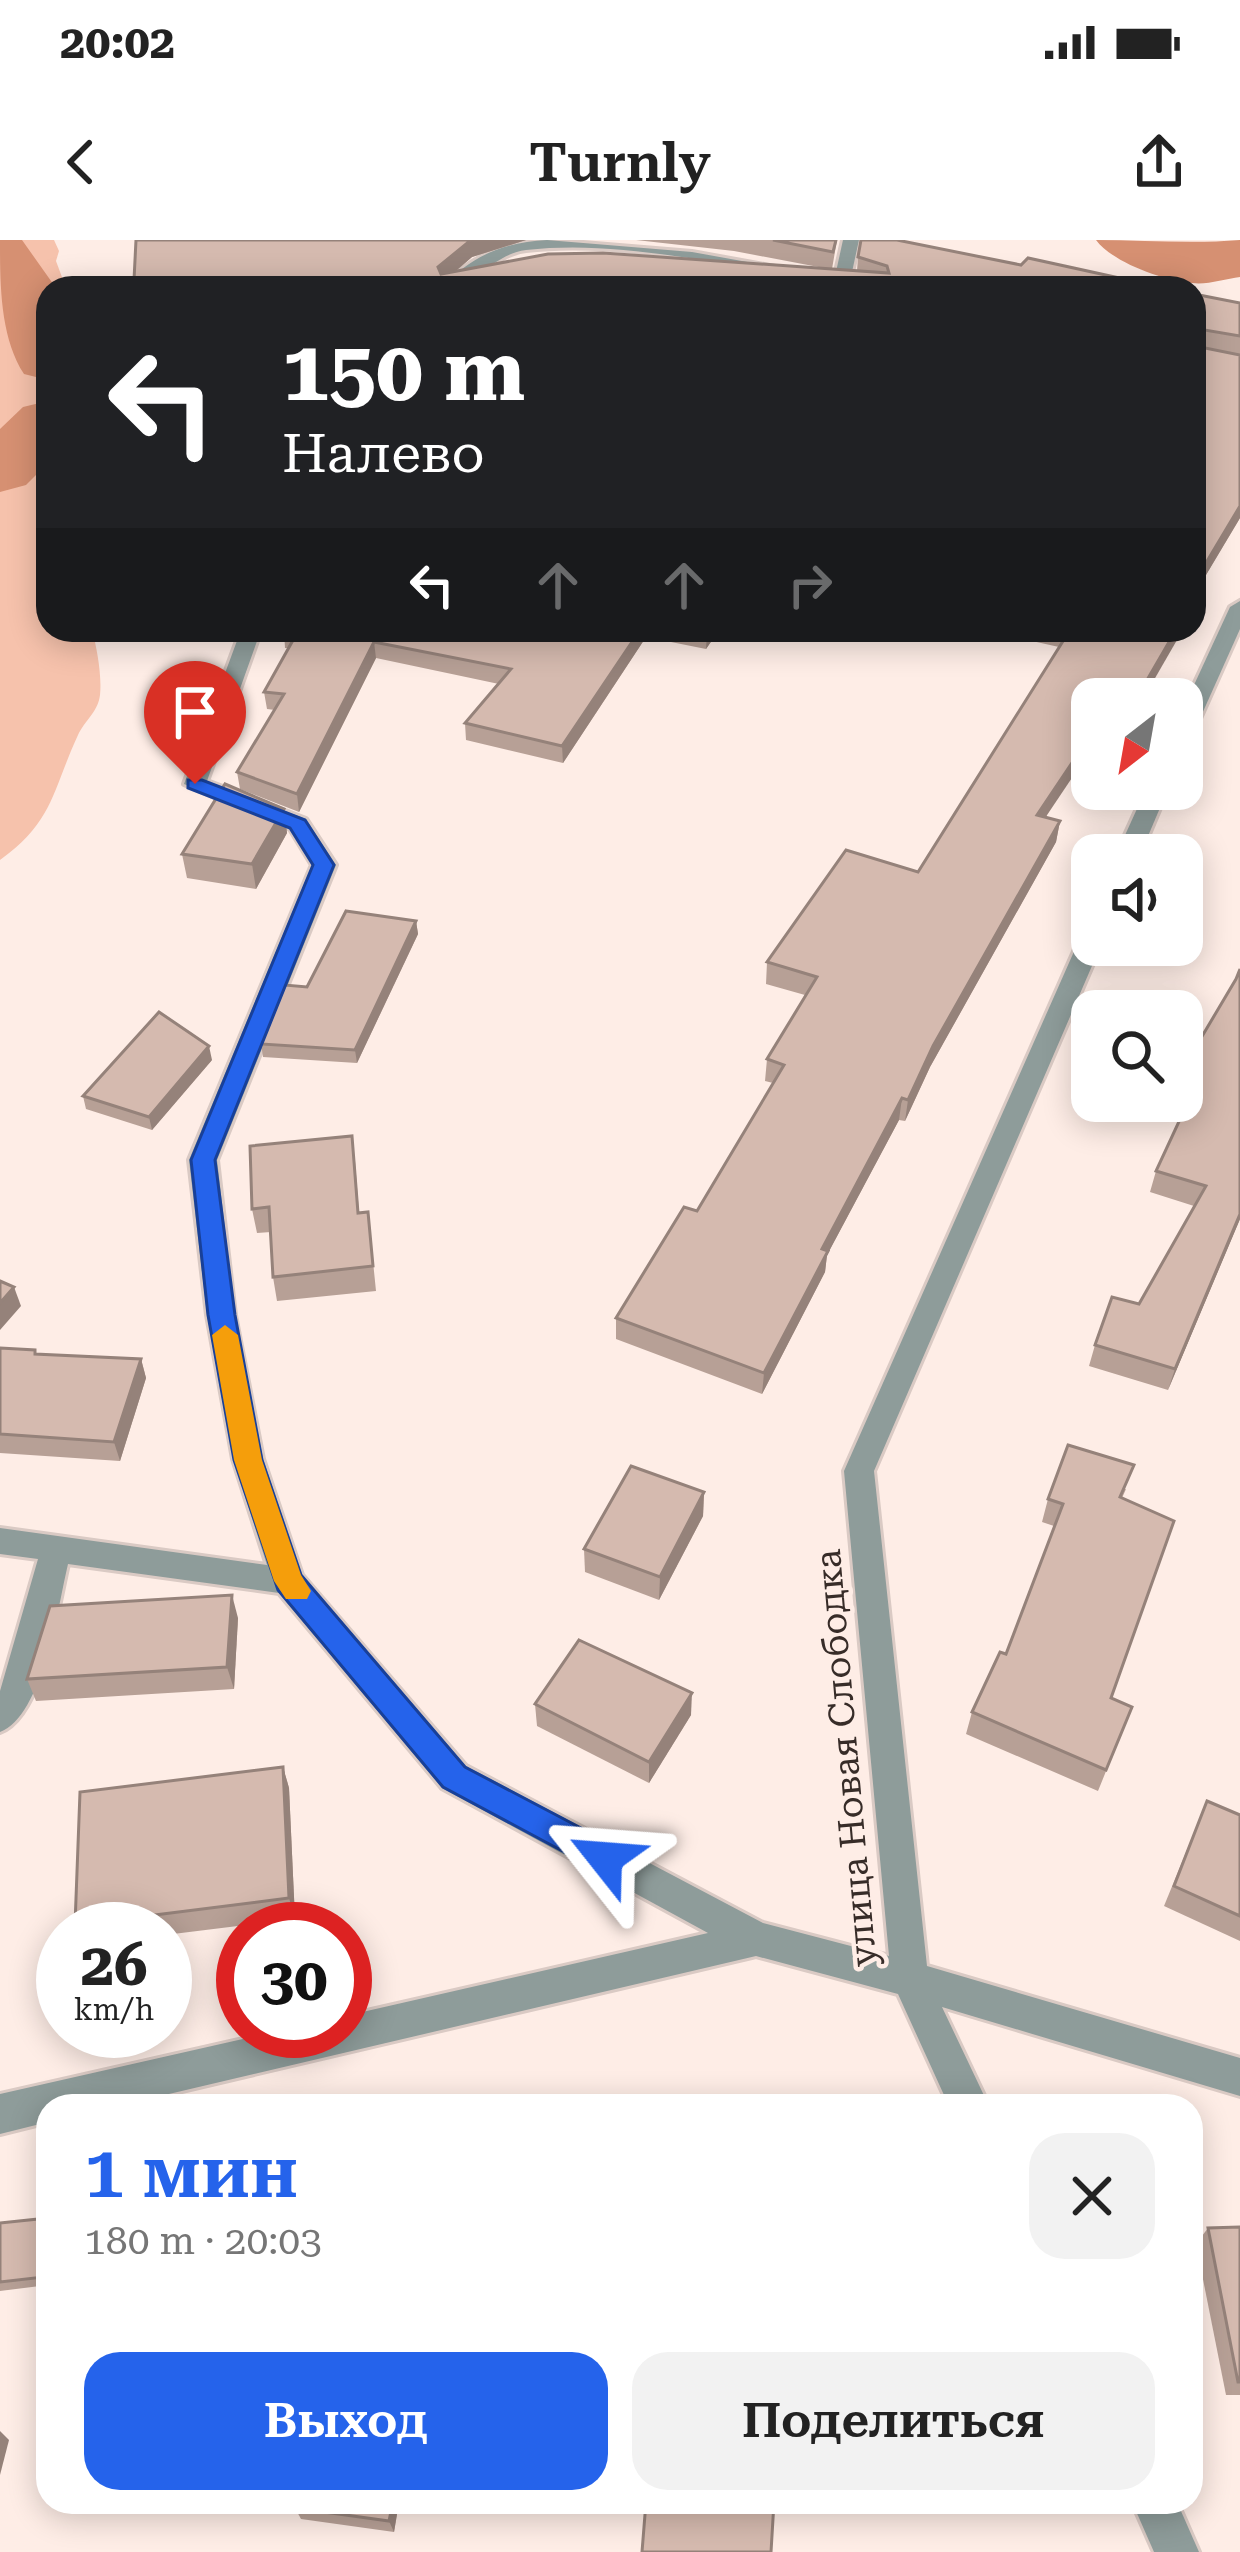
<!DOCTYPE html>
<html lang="ru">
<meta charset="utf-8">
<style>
:root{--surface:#fff;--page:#f2f2f2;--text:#222;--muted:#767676;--accent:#2563eb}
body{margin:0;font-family:"Roboto Serif",serif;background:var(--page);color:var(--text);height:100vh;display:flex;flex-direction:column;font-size:45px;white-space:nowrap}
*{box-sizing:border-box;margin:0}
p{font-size:39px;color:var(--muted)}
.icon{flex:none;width:66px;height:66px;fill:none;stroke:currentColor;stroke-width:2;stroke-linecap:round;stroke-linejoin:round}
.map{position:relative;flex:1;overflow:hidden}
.sheet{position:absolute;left:36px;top:1854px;width:1167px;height:420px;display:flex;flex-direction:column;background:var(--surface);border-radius:36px;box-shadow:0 6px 30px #0003}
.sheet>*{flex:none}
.hud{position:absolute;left:36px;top:36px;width:1170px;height:366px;border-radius:36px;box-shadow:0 6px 30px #0003;background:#202124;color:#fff;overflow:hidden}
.needle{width:78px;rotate:211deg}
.controls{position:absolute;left:1071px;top:438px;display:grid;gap:24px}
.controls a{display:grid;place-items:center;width:132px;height:132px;border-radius:24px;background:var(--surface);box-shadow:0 6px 30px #0003;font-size:60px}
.speed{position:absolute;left:36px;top:1662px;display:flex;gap:24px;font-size:60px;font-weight:700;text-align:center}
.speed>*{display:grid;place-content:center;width:156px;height:156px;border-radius:50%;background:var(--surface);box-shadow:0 6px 30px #0003;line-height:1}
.speed small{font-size:30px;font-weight:400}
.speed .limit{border:18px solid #d22;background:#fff;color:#111}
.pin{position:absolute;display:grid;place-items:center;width:102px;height:102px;color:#fff;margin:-123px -51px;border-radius:50% 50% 50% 0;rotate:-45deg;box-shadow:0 0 12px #0007}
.pin .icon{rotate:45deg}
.me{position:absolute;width:132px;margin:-66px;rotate:298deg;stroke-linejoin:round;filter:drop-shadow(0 0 9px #0008)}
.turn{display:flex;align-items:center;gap:42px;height:252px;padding:0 48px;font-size:54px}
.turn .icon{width:156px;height:156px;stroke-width:2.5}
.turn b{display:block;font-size:84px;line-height:102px}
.lanes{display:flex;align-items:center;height:114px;padding:0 48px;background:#0003;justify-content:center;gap:60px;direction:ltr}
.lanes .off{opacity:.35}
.round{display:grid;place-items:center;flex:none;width:126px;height:126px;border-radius:36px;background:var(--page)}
.head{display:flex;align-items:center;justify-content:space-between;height:204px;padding:0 48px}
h1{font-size:72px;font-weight:600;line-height:90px;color:var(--accent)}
.button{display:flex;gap:24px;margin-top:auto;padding:24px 48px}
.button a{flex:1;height:138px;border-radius:36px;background:var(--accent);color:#fff;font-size:48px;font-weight:600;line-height:138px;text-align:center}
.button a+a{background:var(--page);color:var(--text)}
.status{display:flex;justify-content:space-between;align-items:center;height:84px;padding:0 60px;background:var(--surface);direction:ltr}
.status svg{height:33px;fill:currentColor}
header{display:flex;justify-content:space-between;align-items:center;height:156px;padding:0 48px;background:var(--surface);font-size:54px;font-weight:600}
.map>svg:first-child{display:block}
.green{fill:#f6c2ac}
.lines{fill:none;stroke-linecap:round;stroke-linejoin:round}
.river{fill:#d69072;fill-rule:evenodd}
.minor-casing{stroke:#dacac4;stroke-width:6}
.minor{fill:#8e9c9a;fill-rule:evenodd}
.wall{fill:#b7a096}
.shaded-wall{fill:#95827a}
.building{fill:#d5baaf;stroke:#95827a;stroke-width:3}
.route{fill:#2563eb;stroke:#184099;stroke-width:3}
.slow{fill:#f59e0b}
.labels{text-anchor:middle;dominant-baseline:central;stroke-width:9;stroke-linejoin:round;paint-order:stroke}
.street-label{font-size:36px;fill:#372c28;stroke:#feede6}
</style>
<div class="status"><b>20:02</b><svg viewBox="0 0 49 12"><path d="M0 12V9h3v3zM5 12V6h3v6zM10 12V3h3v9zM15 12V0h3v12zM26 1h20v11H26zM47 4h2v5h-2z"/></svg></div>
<header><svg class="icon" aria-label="back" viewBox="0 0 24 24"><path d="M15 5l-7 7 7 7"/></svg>Turnly<svg class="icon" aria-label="share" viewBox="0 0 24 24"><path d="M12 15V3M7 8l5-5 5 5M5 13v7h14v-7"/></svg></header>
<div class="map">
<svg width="1240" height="2312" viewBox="0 0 1240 2312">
<rect width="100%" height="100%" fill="#feede6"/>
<path class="green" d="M 0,0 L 54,0 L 59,11 L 56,21 L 66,48 L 48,48 L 48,390 L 92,390 C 97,408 102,436 100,455 C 98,472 85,480 78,495 C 52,551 54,581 0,620 Z"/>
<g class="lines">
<g class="river">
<path d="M 0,0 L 22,0 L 56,48 L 48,48 L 48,140 L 24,134 C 0,97 0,44 0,0 Z"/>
<path d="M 1096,0 C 1145,0 1192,4 1240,0 L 1240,37 C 1225,39 1207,45 1192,43 C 1164,41 1112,22 1096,0 Z"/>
<path d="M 48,161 L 48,223 L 26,245 L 0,252 L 0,189 L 23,167 Z"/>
</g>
<g class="minor-casing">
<g id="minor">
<path d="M 547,0 L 692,12 L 797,31 L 789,36 C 706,21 610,0 526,10 C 493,14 473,48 442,48 C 470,16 505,2 547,0 Z"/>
<path d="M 843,0 L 859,0 L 850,41 L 842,46 L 834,41 Z"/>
<path d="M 1240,361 L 1240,389 L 1193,494 L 1182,500 L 1182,471 L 1230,367 Z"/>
<path d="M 241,390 L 261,390 L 207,541 L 306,579 L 336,625 L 217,920 L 235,1075 L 263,1219 L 302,1335 L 466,1526 L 763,1683 L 889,1716 L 844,1231 L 1080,698 L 1092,691 L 1092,705 L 1101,705 L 874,1231 L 927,1726 L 1240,1818 L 1240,1856 L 942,1767 L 989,1866 L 949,1866 L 898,1754 L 756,1716 L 118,1866 L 48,1866 L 48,1882 L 0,1894 L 0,1854 L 278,1791 L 345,1791 L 345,1776 L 708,1693 L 442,1548 L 279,1353 L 68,1324 C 58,1366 43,1476 0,1492 L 0,1451 L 38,1319 L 0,1314 L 0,1288 L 267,1325 L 233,1219 L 207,1075 L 189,920 L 312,625 L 290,589 L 184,544 Z"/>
<path d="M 1146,549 L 1168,549 L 1140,615 L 1116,615 Z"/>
<path d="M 1132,2262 L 1177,2262 L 1199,2312 L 1154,2312 Z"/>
</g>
</g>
<use href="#minor" class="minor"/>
</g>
<g class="wall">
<path d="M 136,0 L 526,0 L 472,17 L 455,32 L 829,29 L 734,11 L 636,0 L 837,0 L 832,29 L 857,31 L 858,17 L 1021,25 L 1165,48 L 135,48 L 134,40 Z"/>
<path d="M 1194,54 L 1240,63 L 1240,278 L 1194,355 Z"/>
<path d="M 284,390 L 719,390 L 706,409 L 646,397 L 563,523 L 466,500 L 465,483 L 499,444 L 376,418 L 299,572 L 240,549 L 237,532 L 275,470 L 267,469 L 264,452 L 288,408 L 285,408 Z"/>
<path d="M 1034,390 L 1180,390 L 1177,400 L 1092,459 L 1046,577 L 1060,581 L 1056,602 L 930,827 L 905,881 L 899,880 L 827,1015 L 825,1032 L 762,1154 L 616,1099 L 616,1078 L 697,971 L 773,843 L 765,841 L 767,819 L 805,755 L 766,744 L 767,722 L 918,632 L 1059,407 L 1032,401 Z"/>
<path d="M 284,569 L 287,593 L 256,649 L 187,638 L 182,614 Z"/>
<path d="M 416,681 L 418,694 L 357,823 L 263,817 L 261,804 L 307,747 Z"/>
<path d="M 1236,739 L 1240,979 L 1168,1150 L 1089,1126 L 1095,1105 L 1139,1064 L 1194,966 L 1150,952 L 1156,931 L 1180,880 L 1176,880 L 1188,843 L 1182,841 L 1188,820 Z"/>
<path d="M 212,820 L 152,890 L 86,869 L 83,856 Z"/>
<path d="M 355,921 L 359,973 L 368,972 L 376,1051 L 277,1061 L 273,1037 L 271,992 L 257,993 L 252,969 Z"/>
<path d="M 0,1108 L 37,1114 L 141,1119 L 146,1138 L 120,1221 L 0,1213 Z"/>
<path d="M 1126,1249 L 1122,1258 L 1111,1458 L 1132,1467 L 1098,1551 L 966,1494 L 972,1472 L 1006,1414 L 1054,1286 L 1042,1282 L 1048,1259 Z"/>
<path d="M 704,1252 L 703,1276 L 659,1360 L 585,1332 L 584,1309 Z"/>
<path d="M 238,1378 L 234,1449 L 36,1461 L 27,1439 Z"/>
<path d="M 535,1464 L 691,1475 L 649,1543 L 537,1486 Z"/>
<path d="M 283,1527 L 289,1548 L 295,1679 L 165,1695 L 165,1689 L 77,1689 L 75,1685 Z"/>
<path d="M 1207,1561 L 1240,1575 L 1240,1701 L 1164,1666 Z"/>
<path d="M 48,1978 L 48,2045 L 0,2051 L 0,1983 Z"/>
<path d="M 1240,1987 L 1240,2155 L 1226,2155 L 1196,2004 L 1208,1988 Z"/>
<path d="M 399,2262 L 394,2292 L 301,2279 L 295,2268 Z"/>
</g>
<g class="shaded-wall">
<path d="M 471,0 L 526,0 L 472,17 L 439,45 L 438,27 Z"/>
<path d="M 1240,266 L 1240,278 L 1194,355 L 1194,343 Z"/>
<path d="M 640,390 L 646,390 L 646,397 L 563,523 L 562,506 Z"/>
<path d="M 708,390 L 719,390 L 706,409 L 707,392 Z"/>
<path d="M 1176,390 L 1180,390 L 1177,400 L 1143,459 L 1136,459 Z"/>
<path d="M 374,402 L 376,418 L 299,572 L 297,554 Z"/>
<path d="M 1092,493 L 1092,508 L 1033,596 L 1037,575 Z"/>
<path d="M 284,569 L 287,593 L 256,649 L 252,624 Z"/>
<path d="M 1060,581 L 1056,602 L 930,827 L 905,881 L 908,860 L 933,806 Z"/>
<path d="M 416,681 L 418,694 L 357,823 L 355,810 Z"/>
<path d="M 209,806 L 212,820 L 152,890 L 149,877 Z"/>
<path d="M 902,858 L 899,880 L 827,1015 L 825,1032 L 762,1154 L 764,1133 L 822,1009 Z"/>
<path d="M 1240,974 L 1240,979 L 1168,1150 L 1175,1129 Z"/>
<path d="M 14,1047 L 21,1066 L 0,1090 L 0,1063 Z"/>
<path d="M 141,1119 L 146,1138 L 120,1221 L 114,1202 Z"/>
<path d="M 704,1252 L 703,1276 L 659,1360 L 660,1337 Z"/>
<path d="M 232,1355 L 238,1378 L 234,1449 L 227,1427 Z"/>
<path d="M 692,1453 L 691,1475 L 649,1543 L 649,1522 Z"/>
<path d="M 283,1527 L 289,1548 L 295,1679 L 289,1658 Z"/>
<path d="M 48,1978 L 48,2042 L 44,2037 Z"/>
<path d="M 0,2191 L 9,2200 L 0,2235 Z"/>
<path d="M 393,2262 L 399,2262 L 394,2292 L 389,2281 Z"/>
</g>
<g class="building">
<path d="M 136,0 L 471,0 L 438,27 L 441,34 L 548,14 L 603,13 L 889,33 L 887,26 L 858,17 L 861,0 L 897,0 L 1021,25 L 1028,18 L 1165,48 L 284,48 L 134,40 Z"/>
<path d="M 773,0 L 836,0 L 833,12 Z"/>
<path d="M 1194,54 L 1240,63 L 1240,96 L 1199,89 L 1194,93 Z"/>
<path d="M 1194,100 L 1195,106 L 1240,115 L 1240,266 L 1194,343 Z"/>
<path d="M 284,390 L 640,390 L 562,506 L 465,483 L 511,429 L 374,402 L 297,554 L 237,532 L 284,454 L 264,452 L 297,393 L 283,392 Z"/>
<path d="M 1070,390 L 1176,390 L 1136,459 L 1092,459 L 1092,493 L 1037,575 L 1060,581 L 933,806 L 908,860 L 902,858 L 822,1009 L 828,1011 L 764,1133 L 616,1078 L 684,967 L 697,971 L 784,825 L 767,819 L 817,737 L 767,722 L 846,610 L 918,632 Z"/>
<path d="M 225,544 L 284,569 L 252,624 L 182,614 Z"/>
<path d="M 346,671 L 416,681 L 355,810 L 261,804 L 285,745 L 307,747 Z"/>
<path d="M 1240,729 L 1240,974 L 1175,1129 L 1095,1105 L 1112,1057 L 1139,1064 L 1206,946 L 1156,931 L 1189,860 L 1182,858 L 1196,822 L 1188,820 L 1236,739 Z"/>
<path d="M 159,772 L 209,806 L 149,877 L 83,856 Z"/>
<path d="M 352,896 L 358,973 L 368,972 L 373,1026 L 273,1037 L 269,967 L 252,969 L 250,906 Z"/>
<path d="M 0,1041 L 14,1047 L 0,1063 Z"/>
<path d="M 0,1108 L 35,1110 L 35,1114 L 141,1119 L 114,1202 L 0,1194 Z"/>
<path d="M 1068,1205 L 1134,1225 L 1120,1257 L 1174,1281 L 1111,1458 L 1132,1467 L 1106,1530 L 972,1472 L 1000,1412 L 1006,1414 L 1063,1264 L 1048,1259 Z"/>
<path d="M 631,1226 L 704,1252 L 660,1337 L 584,1309 Z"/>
<path d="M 232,1355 L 227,1427 L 27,1439 L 50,1366 Z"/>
<path d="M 579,1400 L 692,1453 L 649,1522 L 535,1464 Z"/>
<path d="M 283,1527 L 289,1658 L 75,1685 L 80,1552 Z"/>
<path d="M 1207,1561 L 1240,1575 L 1240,1676 L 1174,1646 Z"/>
<path d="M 48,1978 L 44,2037 L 0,2042 L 0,1983 Z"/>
<path d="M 1240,1987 L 1240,2142 L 1238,2142 L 1208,1988 Z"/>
<path d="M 296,2262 L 393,2262 L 389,2281 L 295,2268 Z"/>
<path d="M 646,2262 L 774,2262 L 771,2312 L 642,2312 Z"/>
</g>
<path class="route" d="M 188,540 L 202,540 L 305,580 L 334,625 L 215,920 L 235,1075 L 262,1220 L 301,1335 L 465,1527 L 617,1607 L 621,1618 L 617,1628 L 605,1633 L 594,1628 L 443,1547 L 278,1350 L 234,1220 L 208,1075 L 191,920 L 313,625 L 290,588 L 188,548 Z"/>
<path class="slow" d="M 225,1085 L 238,1095 L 262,1220 L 301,1335 L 311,1351 L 307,1359 L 286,1359 L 274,1341 L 234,1220 L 212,1095 Z"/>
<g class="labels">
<g class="street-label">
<text transform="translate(846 1518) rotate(-95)">улица Новая Слободка</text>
</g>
</g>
</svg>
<div class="controls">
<a><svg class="needle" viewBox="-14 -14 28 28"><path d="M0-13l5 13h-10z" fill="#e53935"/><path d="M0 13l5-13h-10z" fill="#767676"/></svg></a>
<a><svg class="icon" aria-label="sound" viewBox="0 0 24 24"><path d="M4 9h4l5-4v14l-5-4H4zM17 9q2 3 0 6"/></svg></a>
<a><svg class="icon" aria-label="search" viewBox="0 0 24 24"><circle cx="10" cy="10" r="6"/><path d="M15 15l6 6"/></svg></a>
</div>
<div class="speed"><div>26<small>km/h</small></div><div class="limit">30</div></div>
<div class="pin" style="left:195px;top:544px;background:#d93025"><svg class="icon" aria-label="arrive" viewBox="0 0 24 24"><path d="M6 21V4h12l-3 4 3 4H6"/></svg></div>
<svg class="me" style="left:605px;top:1618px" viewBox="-20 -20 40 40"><path d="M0-17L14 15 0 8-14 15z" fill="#2563eb" stroke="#fff" stroke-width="4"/></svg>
<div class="hud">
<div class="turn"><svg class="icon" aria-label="left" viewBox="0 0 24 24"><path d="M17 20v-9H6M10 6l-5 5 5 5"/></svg><div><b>150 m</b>Налево</div></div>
<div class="lanes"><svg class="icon" aria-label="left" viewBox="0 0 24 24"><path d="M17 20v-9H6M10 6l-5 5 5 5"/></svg><svg class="icon off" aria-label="ahead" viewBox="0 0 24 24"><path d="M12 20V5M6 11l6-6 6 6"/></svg><svg class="icon off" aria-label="ahead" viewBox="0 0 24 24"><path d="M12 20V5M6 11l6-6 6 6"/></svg><svg class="icon off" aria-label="right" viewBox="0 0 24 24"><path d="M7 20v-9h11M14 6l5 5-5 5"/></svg></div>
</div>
<section class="sheet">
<div class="head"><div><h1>1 мин</h1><p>180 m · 20:03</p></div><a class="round"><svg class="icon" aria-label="close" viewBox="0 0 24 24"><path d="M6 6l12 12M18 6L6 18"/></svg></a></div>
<div class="button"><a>Выход</a><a>Поделиться</a></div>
</section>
</div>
